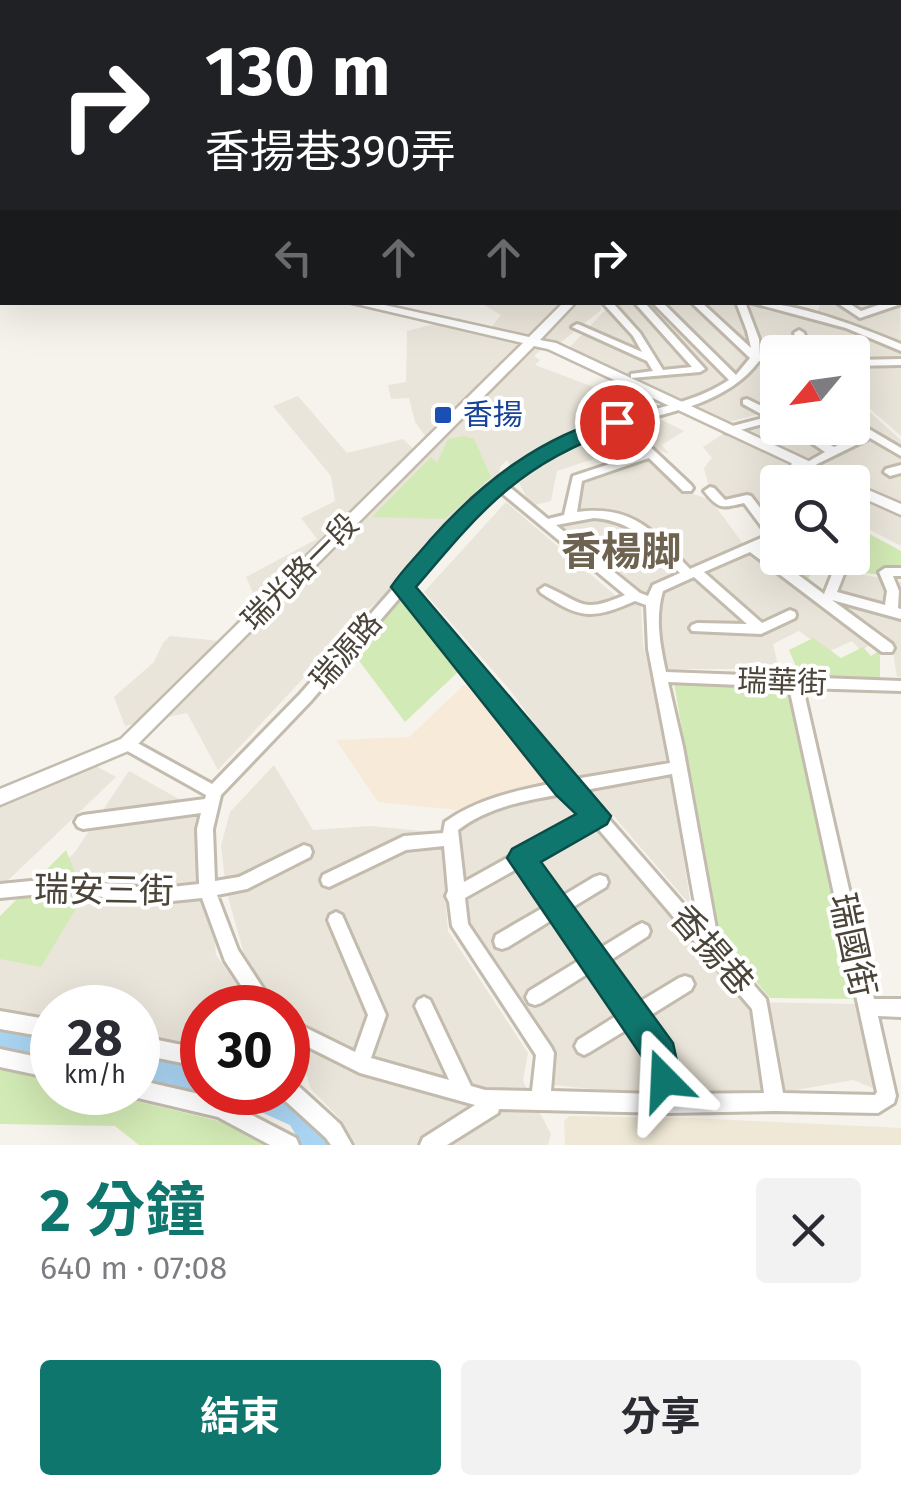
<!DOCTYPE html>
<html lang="zh-TW">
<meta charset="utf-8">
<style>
:root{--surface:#fff;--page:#f2f2f3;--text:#2b2b33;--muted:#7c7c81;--accent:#0f766e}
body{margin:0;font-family:"Fira Sans","Noto Sans TC",sans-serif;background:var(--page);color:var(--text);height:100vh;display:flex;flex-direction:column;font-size:38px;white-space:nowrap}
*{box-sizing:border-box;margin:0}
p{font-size:32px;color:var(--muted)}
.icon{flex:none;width:55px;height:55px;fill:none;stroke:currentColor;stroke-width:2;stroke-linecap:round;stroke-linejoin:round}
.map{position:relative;height:1145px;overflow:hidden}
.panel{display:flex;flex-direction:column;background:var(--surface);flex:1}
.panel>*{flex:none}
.banner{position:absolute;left:0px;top:0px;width:902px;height:305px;box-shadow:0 10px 40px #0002;background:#202124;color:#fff;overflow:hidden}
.needle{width:65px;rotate:241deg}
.tools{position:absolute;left:760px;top:335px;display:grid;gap:20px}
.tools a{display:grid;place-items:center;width:110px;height:110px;border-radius:10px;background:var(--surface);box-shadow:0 10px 40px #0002;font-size:50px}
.speed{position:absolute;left:30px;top:985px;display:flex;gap:20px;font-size:50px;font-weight:700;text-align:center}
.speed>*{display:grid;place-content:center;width:130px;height:130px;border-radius:50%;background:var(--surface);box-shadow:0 10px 40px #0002;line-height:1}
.speed small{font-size:25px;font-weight:400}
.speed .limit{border:15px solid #d22;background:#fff;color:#111}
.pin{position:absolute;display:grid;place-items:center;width:85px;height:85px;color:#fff;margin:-42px;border:5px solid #fff;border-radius:50%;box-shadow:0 2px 10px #0007}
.me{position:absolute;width:110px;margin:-55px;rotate:339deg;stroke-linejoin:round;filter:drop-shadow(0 0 8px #0008)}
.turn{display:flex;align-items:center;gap:35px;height:210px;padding:0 40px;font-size:45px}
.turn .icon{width:130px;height:130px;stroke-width:2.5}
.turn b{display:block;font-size:70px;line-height:85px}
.lanes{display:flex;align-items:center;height:95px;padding:0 40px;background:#0003;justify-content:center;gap:50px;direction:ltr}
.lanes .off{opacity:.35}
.round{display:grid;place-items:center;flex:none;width:105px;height:105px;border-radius:10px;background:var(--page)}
.headline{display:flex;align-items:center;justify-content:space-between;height:170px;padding:0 40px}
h1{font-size:60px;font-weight:700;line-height:75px;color:var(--accent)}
.cta{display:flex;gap:20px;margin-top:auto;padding:20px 40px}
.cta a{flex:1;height:115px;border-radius:10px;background:var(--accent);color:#fff;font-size:40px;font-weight:700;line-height:115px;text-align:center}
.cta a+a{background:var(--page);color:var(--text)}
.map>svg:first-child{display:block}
.residential{fill:#eae5da}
.commercial{fill:#f7ead8}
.education{fill:#efe8d6}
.green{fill:#d2eab5}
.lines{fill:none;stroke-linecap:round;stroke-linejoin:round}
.river{fill:#a9d4f2;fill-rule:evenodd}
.minor-casing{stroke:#c2bbae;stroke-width:6}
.tertiary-casing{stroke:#c2bbae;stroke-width:5}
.minor{fill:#fff;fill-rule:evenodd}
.tertiary{fill:#fff;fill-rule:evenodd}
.route{fill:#0f766e;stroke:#0a4d48;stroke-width:2.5}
.transit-dot{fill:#1a4fb4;stroke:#fff;stroke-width:4}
.labels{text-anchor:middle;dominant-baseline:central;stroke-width:8;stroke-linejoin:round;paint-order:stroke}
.transit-label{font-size:30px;fill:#164399;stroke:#fff;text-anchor:start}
.street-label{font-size:30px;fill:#4b4439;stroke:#fff}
.near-street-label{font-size:35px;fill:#4b4439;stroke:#fff}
.district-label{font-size:40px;font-weight:bold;fill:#6e6250;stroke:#fff}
</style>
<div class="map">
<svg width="901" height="1145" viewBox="0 0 901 1145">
<rect width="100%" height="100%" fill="#f6f3ec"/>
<g class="residential">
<path d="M 900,294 L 901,344 L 856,324 L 816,315 L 821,303 L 900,302 Z"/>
<path d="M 481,303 L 601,303 L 601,310 L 560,343 L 551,341 L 534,356 L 540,360 L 535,365 L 599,389 L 684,431 L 662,445 L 669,454 L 649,447 L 618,451 L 557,471 L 551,501 L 531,506 L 507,460 L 500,467 L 498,485 L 426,563 L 368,609 L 218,770 L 187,713 L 125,726 L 114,697 L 154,662 L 163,643 L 170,636 L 220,641 L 255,598 L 246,577 L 317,539 L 301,518 L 335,501 L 331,476 L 273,406 L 298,396 L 347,453 L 403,439 L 420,455 L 431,444 L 415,422 L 409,398 L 391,399 L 388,385 L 406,382 L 407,331 L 459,318 L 489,330 L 501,315 Z"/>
<path d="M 622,303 L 691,303 L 750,357 L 763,358 L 702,303 L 736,303 L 850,330 L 901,352 L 901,436 L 853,394 L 852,352 L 778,352 L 777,409 L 726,423 L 568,349 L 611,304 Z"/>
<path d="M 853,397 L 901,440 L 901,546 L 853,521 L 852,482 L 778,482 L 775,536 L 747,499 L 723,504 L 710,491 L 704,468 L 712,458 L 703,447 L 729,430 L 777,417 L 778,428 L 852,428 Z"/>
<path d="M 646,458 L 676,488 L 711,500 L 749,552 L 871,644 L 861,651 L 852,641 L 828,652 L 799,631 L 773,644 L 779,669 L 668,669 L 659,641 L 658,612 L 561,530 L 576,512 L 582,481 Z"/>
<path d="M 506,502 L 616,596 L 641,605 L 643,644 L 663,727 L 691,906 L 593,792 L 566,767 L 510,690 L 424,592 Z"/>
<path d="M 827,568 L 901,582 L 901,677 L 897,677 L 892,646 L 886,635 L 834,599 Z"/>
<path d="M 274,765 L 313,830 L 371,826 L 452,834 L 443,844 L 442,855 L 448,931 L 528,1053 L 523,1081 L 551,1134 L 548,1145 L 356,1145 L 339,1118 L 311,1089 L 288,1019 L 288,1008 L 279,1007 L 246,961 L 226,890 L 221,846 L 230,812 Z"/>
<path d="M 96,766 L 116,777 L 0,888 L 0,806 Z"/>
<path d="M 129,771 L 204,813 L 195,846 L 209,878 L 216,955 L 253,1007 L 202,1008 L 202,1050 L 138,1037 L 138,1008 L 52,1008 L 52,1019 L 0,1008 L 0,927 L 75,852 Z"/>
<path d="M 567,792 L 754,1002 L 856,1004 L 875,1089 L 853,1080 L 768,1095 L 665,1097 L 544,1084 L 549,1053 L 462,923 L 456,831 L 481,814 Z"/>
</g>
<path class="commercial" d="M 465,684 L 554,784 L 458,810 L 378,802 L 336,740 L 409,737 Z"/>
<path class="education" d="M 569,1116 L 693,1118 L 901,1128 L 901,1145 L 565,1145 L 564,1122 Z"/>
<g class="green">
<path d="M 463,436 L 474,439 L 491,477 L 445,519 L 372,517 L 431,457 L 437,463 L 448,439 Z"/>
<path d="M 853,525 L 901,551 L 901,577 L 837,570 L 818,560 L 808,579 L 778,558 L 852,558 Z"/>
<path d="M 403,598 L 460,670 L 405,722 L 354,654 Z"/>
<path d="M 813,638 L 841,658 L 863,647 L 871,656 L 880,650 L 880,680 L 801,678 L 789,650 Z"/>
<path d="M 674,683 L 790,689 L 858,999 L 770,998 L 718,937 Z"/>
<path d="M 66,850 L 84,895 L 41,967 L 0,959 L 0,916 Z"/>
<path d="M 0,1067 L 52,1081 L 52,1092 L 103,1093 L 231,1124 L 265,1145 L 139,1145 L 115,1126 L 0,1124 Z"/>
</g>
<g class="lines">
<g class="river">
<rect x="900" y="35" width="1" height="6"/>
<rect x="900" y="48" width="1" height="6"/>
<path d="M 0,1028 L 52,1040 L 52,1064 L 0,1054 Z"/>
<path d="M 138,1055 L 202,1068 L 202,1092 L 205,1092 L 202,1094 L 138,1081 Z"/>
<path d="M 232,1092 C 282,1092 311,1095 331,1145 L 302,1145 L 290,1125 L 236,1101 Z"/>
</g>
<g class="minor-casing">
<g id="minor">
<path d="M 468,0 L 474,0 L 473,2 L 467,2 Z"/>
<rect x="0" y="55" width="2" height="4"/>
<path d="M 900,93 L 901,93 L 900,98 Z"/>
<rect x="900" y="171" width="1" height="4"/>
<rect x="900" y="200" width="1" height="4"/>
<path d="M 900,300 L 901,304 L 860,318 L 836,302 L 847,302 L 861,311 L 887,302 L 900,302 Z"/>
<path d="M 602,302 L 612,302 L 640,333 L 663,370 L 692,367 L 634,302 L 644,302 L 705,369 L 700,372 L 631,378 L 631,374 L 653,371 L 647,361 L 572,327 L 577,324 L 580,325 L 642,352 L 633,336 Z"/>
<path d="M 652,302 L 662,302 L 736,375 L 750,358 L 691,302 L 701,302 L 751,348 L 747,331 L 736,302 L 745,302 L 759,339 L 760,356 L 778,359 L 778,365 L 759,361 C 729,402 672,412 626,424 L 691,485 L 693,488 L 691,491 L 683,491 L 649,458 L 582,481 L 577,512 C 634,505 653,531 690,569 L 768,535 L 744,503 C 722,508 719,510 704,491 L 710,487 L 714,488 L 725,500 L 747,495 L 751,496 L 778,531 L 778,540 L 761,547 L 824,594 L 832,574 L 838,570 L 844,574 L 837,592 L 885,605 L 887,591 L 879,572 L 885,568 L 901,568 L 901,576 L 893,576 L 899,591 L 898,608 L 901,609 L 901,619 L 832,600 L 892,644 L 894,648 L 892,652 L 882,652 L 750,552 L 704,572 L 762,623 L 790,610 L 795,612 L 796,615 L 795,618 L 761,634 L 692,631 L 690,628 L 692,625 L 697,623 L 747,624 L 694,577 L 663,591 C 655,618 660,644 666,672 L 901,681 L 901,691 L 803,688 L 874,999 L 901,999 L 901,1017 L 878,1016 L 896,1096 L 894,1103 L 878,1113 L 775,1111 L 667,1113 L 499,1109 L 498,1113 L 447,1145 L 420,1145 L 423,1138 L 475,1105 L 360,1073 L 288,1037 L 288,1019 L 355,1052 L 368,1015 L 328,920 L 330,915 L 336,912 L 342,915 L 386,1015 L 371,1058 L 449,1080 L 415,1006 L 418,1000 L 424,997 L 430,1000 L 471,1086 L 485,1090 L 532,1091 L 536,1055 L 452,926 L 449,902 L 446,896 L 448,891 L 444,846 L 406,850 L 329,887 L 323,885 L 321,880 L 323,875 L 404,836 L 443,833 L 445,822 C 477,799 515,791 554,783 L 402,595 L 310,702 L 221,795 L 213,829 L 215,881 L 239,877 L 304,845 L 310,847 L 312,852 L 310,857 L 247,889 L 217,895 L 238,950 L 276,1008 L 256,1008 L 225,961 L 202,898 L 153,903 L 62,892 L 0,898 L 0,884 L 62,878 L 153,889 L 199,884 L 197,829 L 201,813 L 83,829 L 78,827 L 75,822 L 78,817 L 83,815 L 205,799 L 206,795 L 122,748 L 120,744 L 122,740 L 127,738 L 132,740 L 212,784 L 300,694 L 473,498 C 515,465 561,435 613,420 C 651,409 695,403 729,380 ZM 616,427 L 643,453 L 573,476 L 564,515 L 548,519 L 506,484 L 564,447 ZM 498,490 L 625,595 C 581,614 584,603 545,586 L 539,590 L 541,593 C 581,619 591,620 635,601 L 646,605 L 648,649 L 670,763 L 569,780 L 410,586 L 481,504 ZM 594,518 C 635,521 653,546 680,573 L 653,585 L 648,596 L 640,593 L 556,525 ZM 668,682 L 789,687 L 877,1092 L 875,1095 L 783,1093 L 766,999 L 719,945 L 683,747 ZM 672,774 L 698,921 L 602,811 L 580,791 ZM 563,794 L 585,815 L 464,882 L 458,830 C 488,807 526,800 563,794 ZM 595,825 L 752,1009 L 764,1093 L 675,1094 L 670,1055 L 646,1018 L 691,990 L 694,984 L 691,978 L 685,976 L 679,978 L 636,1004 L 606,963 L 648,936 L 650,931 L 648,926 L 642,923 L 636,926 L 597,950 L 568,910 L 606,887 L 608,882 L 606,877 L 600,875 L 594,877 L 559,898 L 533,860 ZM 520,867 L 546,906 L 496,935 L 494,941 L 496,947 L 502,949 L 508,947 L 555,918 L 583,958 L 529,991 L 526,997 L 529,1003 L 535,1005 L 541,1003 L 592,971 L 621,1013 L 578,1040 L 575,1046 L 578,1052 L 584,1055 L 590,1052 L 631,1027 L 652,1058 L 657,1094 L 551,1091 L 554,1053 L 551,1047 L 468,924 L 465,898 Z"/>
<path d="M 749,302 C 796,302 857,326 901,344 L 901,351 L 846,328 Z"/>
<path d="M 799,330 L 804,333 L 810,352 L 800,352 L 794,333 Z"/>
<path d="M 901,359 L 901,365 L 852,366 L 852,360 Z"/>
<path d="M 776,387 L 778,387 L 778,394 L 771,390 Z"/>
<path d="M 747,399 L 778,414 L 778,420 L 729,433 L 725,432 L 724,430 L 725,428 L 767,417 L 743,404 L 743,400 Z"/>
<path d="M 852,419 L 901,448 L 901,456 L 870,438 L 811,467 L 807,469 L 801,465 L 796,482 L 786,482 L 793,459 L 801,459 L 802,465 L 825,452 L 797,433 L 796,431 L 797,429 L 805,429 L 834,447 L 862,433 L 852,427 Z"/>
<path d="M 901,465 L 901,473 L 890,476 L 884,472 L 886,469 Z"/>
<path d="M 0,1011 L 52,1020 L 52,1038 L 0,1029 Z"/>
<path d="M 138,1036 L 202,1049 L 202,1067 L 138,1054 Z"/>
<path d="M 0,1049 L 52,1060 L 52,1078 L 0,1067 Z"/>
<path d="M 138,1080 L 221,1099 L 296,1138 L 299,1145 L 270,1145 L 218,1117 L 138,1098 L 131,1096 L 130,1092 L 138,1092 Z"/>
<path d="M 288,1081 L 295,1083 L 340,1124 L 352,1145 L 331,1145 L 326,1138 L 281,1097 L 280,1092 L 288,1092 Z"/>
</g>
</g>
<g class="tertiary-casing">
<g id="tertiary">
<path d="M 119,0 L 127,0 L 128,2 L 121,2 Z"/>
<rect x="900" y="110" width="1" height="6"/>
<path d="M 0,118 L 2,118 L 2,123 L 0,124 Z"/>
<path d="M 348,302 L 371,302 L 529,337 L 564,302 L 576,302 L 540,340 L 556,343 L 847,479 L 849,482 L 832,482 L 548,349 L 534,346 L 133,749 L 0,805 L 0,789 L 121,739 L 523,343 Z"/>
<path d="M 852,483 L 901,504 L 901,515 L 852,493 Z"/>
</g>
</g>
<use href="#minor" class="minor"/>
<use href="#tertiary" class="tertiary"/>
</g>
<path class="route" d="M 617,416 L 627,422 L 624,426 C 519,465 486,504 416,587 L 611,816 L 607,824 L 541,862 L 673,1043 L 681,1080 L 676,1091 L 664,1096 L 652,1091 L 645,1061 L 507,858 L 512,849 L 576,814 L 556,795 L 391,587 C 402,570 418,555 431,539 C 482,482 541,436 617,416 Z"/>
<rect class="transit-dot" x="433" y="405" width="20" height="20" rx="5"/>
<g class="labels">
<g class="transit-label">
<text x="463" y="415">香揚</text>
</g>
<g class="street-label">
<text transform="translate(300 572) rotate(-45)">瑞光路一段</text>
<text transform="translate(346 651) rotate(-49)">瑞源路</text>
<text transform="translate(782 682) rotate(2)">瑞華街</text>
</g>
<g class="near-street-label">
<text transform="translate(104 890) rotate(1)">瑞安三街</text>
<text transform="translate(853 945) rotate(78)">瑞國街</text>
<text transform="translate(712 950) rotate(49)">香揚巷</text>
</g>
<g class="district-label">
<text x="621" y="552">香楊脚</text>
</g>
</g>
</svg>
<div class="tools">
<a><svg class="needle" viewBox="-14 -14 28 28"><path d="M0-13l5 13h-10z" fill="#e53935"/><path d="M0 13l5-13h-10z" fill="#7c7c81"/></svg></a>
<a><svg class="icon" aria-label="search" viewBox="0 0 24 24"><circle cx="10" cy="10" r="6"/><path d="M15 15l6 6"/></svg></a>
</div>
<div class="speed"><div>28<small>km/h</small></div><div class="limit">30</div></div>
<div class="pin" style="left:617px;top:422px;background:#d93025"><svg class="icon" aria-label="arrive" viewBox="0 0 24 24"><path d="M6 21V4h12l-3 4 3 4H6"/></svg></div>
<svg class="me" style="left:664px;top:1080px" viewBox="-20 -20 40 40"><path d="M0-17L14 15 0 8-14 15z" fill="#0f766e" stroke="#fff" stroke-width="4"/></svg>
<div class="banner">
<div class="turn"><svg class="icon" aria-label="right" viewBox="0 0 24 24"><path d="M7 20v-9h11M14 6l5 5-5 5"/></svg><div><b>130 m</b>香揚巷390弄</div></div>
<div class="lanes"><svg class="icon off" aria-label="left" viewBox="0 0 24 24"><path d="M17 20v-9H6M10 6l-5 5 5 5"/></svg><svg class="icon off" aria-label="ahead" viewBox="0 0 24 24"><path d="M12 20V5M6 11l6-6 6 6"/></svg><svg class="icon off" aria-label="ahead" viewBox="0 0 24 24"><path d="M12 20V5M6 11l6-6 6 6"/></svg><svg class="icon" aria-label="right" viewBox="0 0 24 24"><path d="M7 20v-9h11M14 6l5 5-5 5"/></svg></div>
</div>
</div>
<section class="panel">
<div class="headline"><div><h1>2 分鐘</h1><p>640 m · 07:08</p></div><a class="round"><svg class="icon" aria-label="close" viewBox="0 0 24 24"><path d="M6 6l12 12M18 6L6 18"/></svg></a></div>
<div class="cta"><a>結束</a><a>分享</a></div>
</section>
